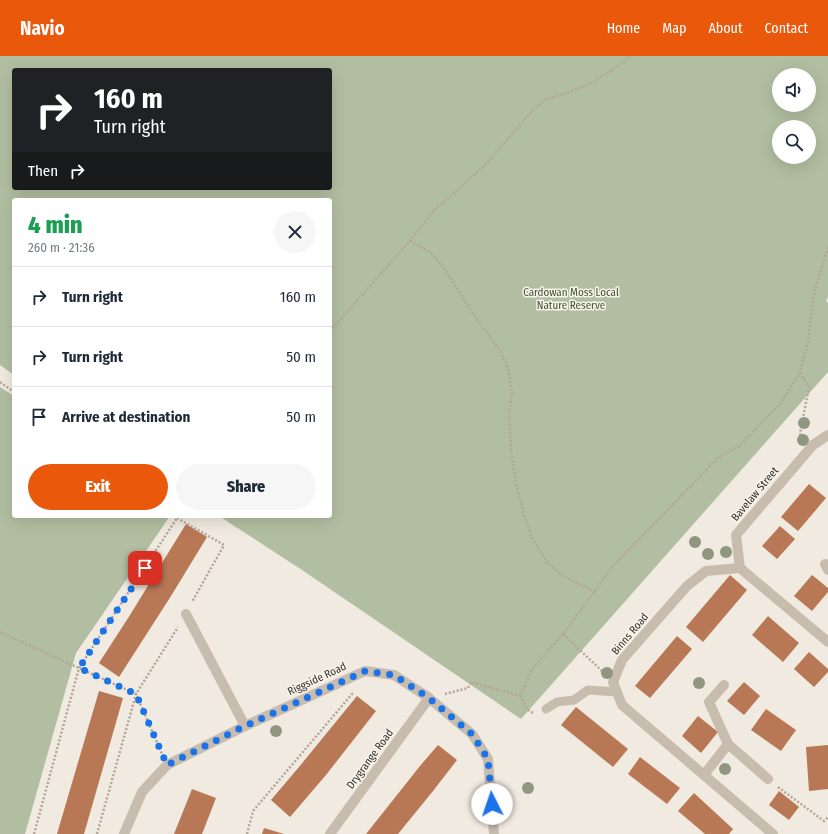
<!DOCTYPE html>
<meta charset="utf-8">
<style>
:root{--surface:#fff;--page:#f6f6f7;--text:#1f2937;--muted:#747a83;--line:#e0e1e3;--accent:#ea580c}
body{margin:0;font-family:"Fira Sans Condensed",sans-serif;background:var(--page);color:var(--text);height:100vh;display:flex;flex-direction:column;font-size:15px;white-space:nowrap}
*{box-sizing:border-box;margin:0}
p{font-size:13px;color:var(--muted)}
.icon{flex:none;width:22px;height:22px;fill:none;stroke:currentColor;stroke-width:2;stroke-linecap:round;stroke-linejoin:round}
.map{position:relative;flex:1;overflow:hidden}
.panel{position:absolute;left:12px;top:142px;width:320px;height:320px;display:flex;flex-direction:column;background:var(--surface);border-radius:4px;box-shadow:0 4px 16px #0002}
.panel>*{flex:none}
.guide{position:absolute;left:12px;top:12px;width:320px;height:122px;border-radius:4px;box-shadow:0 4px 16px #0002;background:#202124;color:#fff;overflow:hidden}
.tools{position:absolute;left:772px;top:12px;display:grid;gap:8px}
.tools a{display:grid;place-items:center;width:44px;height:44px;border-radius:50%;background:var(--surface);box-shadow:0 4px 16px #0002;font-size:20px}
.pin{position:absolute;display:grid;place-items:center;width:34px;height:34px;color:#fff;margin:-17px;border-radius:8px;box-shadow:0 2px 6px #0006}
.me{position:absolute;width:44px;margin:-22px;rotate:356deg;stroke-linejoin:round;filter:drop-shadow(0 0 3px #0008)}
.turn{display:flex;align-items:center;gap:14px;height:84px;padding:0 16px;font-size:18px}
.turn .icon{width:52px;height:52px;stroke-width:2.5}
.turn b{display:block;font-size:28px;line-height:34px}
.then{display:flex;align-items:center;height:38px;padding:0 16px;background:#0003;gap:8px;font-size:15px}
.round{display:grid;place-items:center;flex:none;width:42px;height:42px;border-radius:21px;background:var(--page)}
.overview{display:flex;align-items:center;justify-content:space-between;height:68px;padding:0 16px}
h1{font-size:24px;font-weight:800;line-height:30px;color:#1e9e55}
.button{display:flex;gap:8px;margin-top:auto;padding:8px 16px}
.button a{flex:1;height:46px;border-radius:24px;background:var(--accent);color:#fff;font-size:16px;font-weight:800;line-height:46px;text-align:center}
.button a+a{background:var(--page);color:var(--text)}
ul{padding:0;list-style:none}
li{display:flex;align-items:center;gap:12px;height:60px;padding:0 16px;border-top:1px solid var(--line)}
li div{flex:1}
li b{display:block;font-size:15px}
li em{font-style:normal}
header{display:flex;align-items:center;gap:24px;box-sizing:border-box;height:56px;padding:0 20px;background:var(--accent);color:#fff}
header strong{font-size:19px}
nav{display:flex;gap:22px;margin-inline-start:auto;font-size:14px}
.map>svg:first-child{display:block}
.green{fill:#b1bea1;fill-rule:evenodd}
.building{fill:#b87856}
.lines{fill:none;stroke-linecap:round;stroke-linejoin:round}
.path{stroke:#b3a697;stroke-width:2.5;stroke-dasharray:2 2;stroke-linecap:butt}
.service{stroke:#c7bcad;stroke-width:9}
.minor{stroke:#c7bcad;stroke-width:10}
.tree{fill:#909680}
.route{stroke:#1a73e8;stroke-width:7;stroke-dasharray:0 12.6}
.labels{text-anchor:middle;dominant-baseline:central;stroke-width:3;stroke-linejoin:round;paint-order:stroke}
.park-label{font-size:11px;fill:#425231;stroke:#f8f4ec}
.street-label{font-size:11px;fill:#36302b;stroke:#f8f4ec}
</style>
<header>
<strong>Navio</strong>
<nav><a>Home</a><a>Map</a><a>About</a><a>Contact</a></nav>
</header>
<div class="map">
<svg width="828" height="778" viewBox="0 0 828 778">
<rect width="100%" height="100%" fill="#f0eae0"/>
<g class="green">
<path d="M 0,0 L 828,0 L 828,241 L 826,245 L 828,247 L 828,316 L 521,663 L 302,514 L 219,460 L 330,460 L 330,144 L 14,144 L 14,319 L 0,309 ZM 14,14 L 330,14 L 330,132 L 14,132 ZM 779,19 L 809,19 L 809,49 L 779,49 ZM 779,71 L 809,71 L 809,101 L 779,101 Z"/>
<path d="M 0,331 L 14,340 L 14,460 L 170,460 L 76,597 L 25,778 L 0,778 Z"/>
</g>
<g class="building">
<path d="M 809,428 L 826,442 L 798,475 L 781,461 Z"/>
<path d="M 186,468 L 207,481 L 171,540 L 119,621 L 99,607 L 130,559 Z"/>
<path d="M 780,470 L 795,483 L 777,503 L 762,490 Z"/>
<path d="M 730,519 L 747,534 L 703,586 L 686,571 Z"/>
<path d="M 812,519 L 828,532 L 828,536 L 812,555 L 794,540 Z"/>
<path d="M 768,560 L 799,587 L 783,606 L 752,579 Z"/>
<path d="M 677,580 L 692,593 L 650,642 L 635,630 Z"/>
<path d="M 809,596 L 828,613 L 828,616 L 814,631 L 794,613 Z"/>
<path d="M 744,626 L 760,640 L 744,659 L 727,645 Z"/>
<path d="M 99,635 L 123,642 L 84,778 L 57,778 Z"/>
<path d="M 357,640 L 376,655 L 326,719 L 290,761 L 271,744 L 299,711 Z"/>
<path d="M 576,651 L 628,693 L 613,711 L 561,669 Z"/>
<path d="M 766,653 L 796,674 L 781,695 L 751,674 Z"/>
<path d="M 698,660 L 718,676 L 701,697 L 682,680 Z"/>
<path d="M 438,689 L 457,704 L 433,735 L 398,778 L 366,778 L 420,710 Z"/>
<path d="M 828,689 L 828,733 L 809,735 L 806,691 Z"/>
<path d="M 640,701 L 680,732 L 667,748 L 628,718 Z"/>
<path d="M 192,733 L 216,742 L 202,778 L 174,778 Z"/>
<path d="M 779,735 L 799,751 L 789,764 L 769,749 Z"/>
<path d="M 694,737 L 733,773 L 729,778 L 705,778 L 678,755 Z"/>
<path d="M 264,772 L 284,778 L 262,778 Z"/>
</g>
<g class="lines">
<g class="path">
<path d="M 410,185 L 431,197 L 444,212 L 474,259 L 500,295 L 508,312 L 512,336 L 509,359 L 511,394 L 516,427 L 525,463 L 533,484 L 547,506 L 561,519 L 595,536"/>
<path d="M 330,275 L 410,185 L 437,151 L 447,144 L 485,109 L 534,53 L 545,44 L 569,36 L 592,27 L 624,6 L 629,0"/>
<path d="M 800,317 L 809,331 L 800,378 L 803,381"/>
<path d="M 0,326 L 14,336"/>
<path d="M 177,462 L 224,489 L 192,546"/>
<path d="M 0,576 L 136,638 L 162,698"/>
<path d="M 563,578 L 603,616"/>
<path d="M 445,638 L 468,632 L 471,626 L 520,640"/>
<path d="M 533,657 L 527,653 L 520,640 L 533,612 L 563,578 L 615,508 L 718,402 L 739,390 L 781,347 L 800,316 L 808,286 L 814,237 L 828,191"/>
<path d="M 778,731 L 824,765 L 828,761"/>
<path d="M 34,778 L 79,612 L 177,462 L 177,460"/>
<path d="M 97,778 L 136,638 L 178,571"/>
<path d="M 247,778 L 253,755 L 352,638 L 351,635"/>
</g>
<path class="service" d="M 546,653 L 557,646 L 574,644 L 588,634 L 617,636"/>
<g class="minor">
<path d="M 828,379 L 813,389 L 736,479 L 740,512 L 828,586"/>
<path d="M 825,508 L 828,514"/>
<path d="M 740,512 L 706,515 L 687,530 L 622,604 L 613,626 L 622,649 L 773,778"/>
<path d="M 186,558 L 245,670"/>
<path d="M 724,629 L 709,646 L 728,688 L 768,723"/>
<path d="M 704,719 L 728,688"/>
<path d="M 124,778 L 142,736 L 167,709 L 245,670 L 365,615 L 394,619 L 429,642 L 472,678 L 488,703 L 494,778"/>
<path d="M 330,778 L 429,642"/>
</g>
</g>
<g class="tree">
<circle cx="804" cy="367" r="6"/>
<circle cx="803" cy="384" r="6"/>
<circle cx="695" cy="486" r="6"/>
<circle cx="726" cy="496" r="6"/>
<circle cx="708" cy="498" r="6"/>
<circle cx="607" cy="617" r="6"/>
<circle cx="699" cy="627" r="6"/>
<circle cx="276" cy="675" r="6"/>
<circle cx="725" cy="713" r="6"/>
<circle cx="528" cy="732" r="6"/>
</g>
<g class="lines">
<path class="route" d="M 145,512 L 79,612 L 136,638 L 167,709 L 245,670 L 365,615 L 394,619 L 429,642 L 472,678 L 488,703 L 492,748"/>
</g>
<g class="labels">
<g class="park-label">
<text x="571" y="236">Cardowan Moss Local<tspan x="571" dy="13">Nature Reserve</tspan></text>
</g>
<g class="street-label">
<text transform="translate(755 438) rotate(-50)">Bavelaw Street</text>
<text transform="translate(630 578) rotate(-50)">Binns Road</text>
<text transform="translate(317 623) rotate(-25)">Riggside Road</text>
<text transform="translate(370 703) rotate(-54)">Drygrange Road</text>
</g>
</g>
</svg>
<div class="tools">
<a><svg class="icon" aria-label="sound" viewBox="0 0 24 24"><path d="M4 9h4l5-4v14l-5-4H4zM17 9q2 3 0 6"/></svg></a>
<a><svg class="icon" aria-label="search" viewBox="0 0 24 24"><circle cx="10" cy="10" r="6"/><path d="M15 15l6 6"/></svg></a>
</div>
<div class="pin" style="left:145px;top:512px;background:#d93025"><svg class="icon" aria-label="arrive" viewBox="0 0 24 24"><path d="M6 21V4h12l-3 4 3 4H6"/></svg></div>
<svg class="me" style="left:492px;top:748px" viewBox="-20 -20 40 40"><circle r="19" fill="#fff"/><path d="M0-13L10 11 0 6-10 11z" fill="#1a73e8"/></svg>
<div class="guide">
<div class="turn"><svg class="icon" aria-label="right" viewBox="0 0 24 24"><path d="M7 20v-9h11M14 6l5 5-5 5"/></svg><div><b>160 m</b>Turn right</div></div>
<div class="then">Then<svg class="icon" aria-label="right" viewBox="0 0 24 24"><path d="M7 20v-9h11M14 6l5 5-5 5"/></svg></div>
</div>
<section class="panel">
<div class="overview"><div><h1>4 min</h1><p>260 m · 21:36</p></div><a class="round"><svg class="icon" aria-label="close" viewBox="0 0 24 24"><path d="M6 6l12 12M18 6L6 18"/></svg></a></div>
<ul>
<li><svg class="icon" aria-label="right" viewBox="0 0 24 24"><path d="M7 20v-9h11M14 6l5 5-5 5"/></svg><div><b>Turn right</b></div><em>160 m</em></li>
<li><svg class="icon" aria-label="right" viewBox="0 0 24 24"><path d="M7 20v-9h11M14 6l5 5-5 5"/></svg><div><b>Turn right</b></div><em>50 m</em></li>
<li><svg class="icon" aria-label="arrive" viewBox="0 0 24 24"><path d="M6 21V4h12l-3 4 3 4H6"/></svg><div><b>Arrive at destination</b></div><em>50 m</em></li>
</ul>
<div class="button"><a>Exit</a><a>Share</a></div>
</section>
</div>
